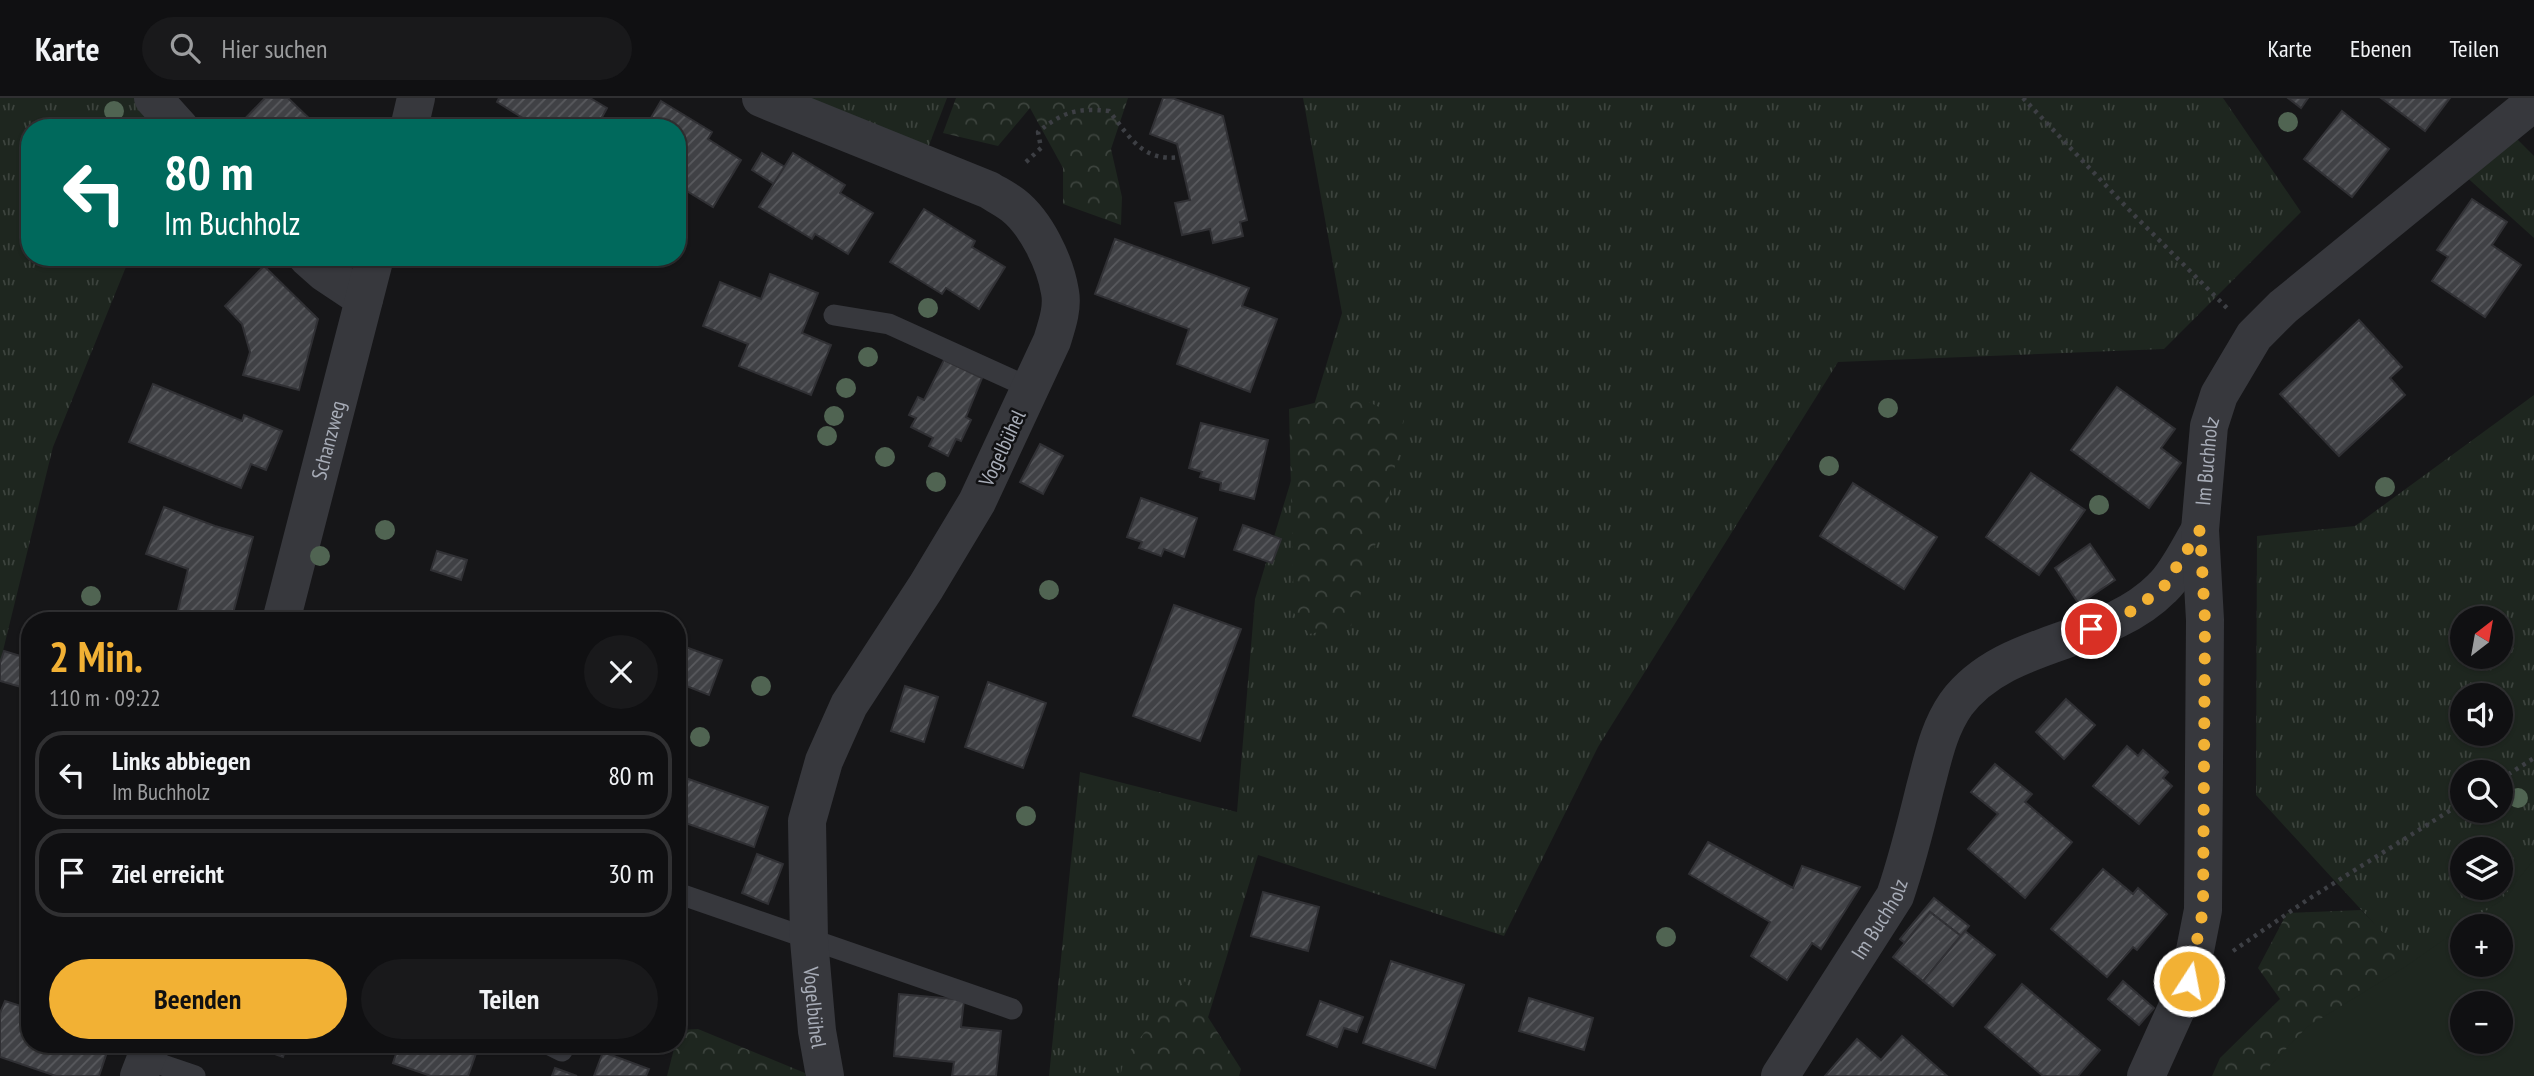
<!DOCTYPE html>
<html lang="de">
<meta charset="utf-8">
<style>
:root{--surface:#101012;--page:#19191b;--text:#f1f3f6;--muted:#9c9d9f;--line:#303032;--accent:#f2b134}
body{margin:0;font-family:"PT Sans Narrow",sans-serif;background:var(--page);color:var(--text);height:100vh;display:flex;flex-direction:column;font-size:26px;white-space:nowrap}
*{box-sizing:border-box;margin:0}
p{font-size:23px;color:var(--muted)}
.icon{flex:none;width:38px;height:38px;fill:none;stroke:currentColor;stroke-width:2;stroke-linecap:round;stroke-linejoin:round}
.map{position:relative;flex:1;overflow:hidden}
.details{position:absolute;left:21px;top:514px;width:665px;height:441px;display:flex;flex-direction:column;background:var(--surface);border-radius:28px;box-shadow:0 2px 5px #0004,0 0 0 2px var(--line)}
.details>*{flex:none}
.top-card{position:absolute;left:21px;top:21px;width:665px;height:147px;border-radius:28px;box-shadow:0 2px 5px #0004,0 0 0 2px var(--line);background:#00695c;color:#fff;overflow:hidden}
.needle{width:46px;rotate:31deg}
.fabs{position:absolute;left:2450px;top:508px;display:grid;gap:14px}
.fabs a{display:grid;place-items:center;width:63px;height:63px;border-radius:50%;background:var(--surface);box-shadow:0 2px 5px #0004,0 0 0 2px var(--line);font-size:35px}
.pin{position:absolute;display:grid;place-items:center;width:60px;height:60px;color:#fff;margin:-30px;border:4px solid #fff;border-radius:50%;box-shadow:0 2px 7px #0007}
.me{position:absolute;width:77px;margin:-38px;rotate:11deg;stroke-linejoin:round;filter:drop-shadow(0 0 5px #0008)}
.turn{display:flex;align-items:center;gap:24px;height:147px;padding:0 28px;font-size:32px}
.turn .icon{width:91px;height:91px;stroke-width:2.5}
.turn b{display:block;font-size:49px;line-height:60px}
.round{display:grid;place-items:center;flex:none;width:74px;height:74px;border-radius:37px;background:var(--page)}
.head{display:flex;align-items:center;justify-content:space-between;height:119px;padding:0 28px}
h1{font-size:42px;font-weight:700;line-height:52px;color:var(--accent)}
.button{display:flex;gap:14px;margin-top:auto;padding:14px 28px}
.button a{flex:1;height:80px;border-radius:42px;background:var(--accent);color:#111;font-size:28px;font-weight:700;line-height:80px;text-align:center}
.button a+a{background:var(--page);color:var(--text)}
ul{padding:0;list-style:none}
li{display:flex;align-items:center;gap:21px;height:88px;margin:0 14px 10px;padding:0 14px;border:4px solid var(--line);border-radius:28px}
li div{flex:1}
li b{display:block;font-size:26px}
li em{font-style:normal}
header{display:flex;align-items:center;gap:42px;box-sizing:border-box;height:98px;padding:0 35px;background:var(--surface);border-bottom:2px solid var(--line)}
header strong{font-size:33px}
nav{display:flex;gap:38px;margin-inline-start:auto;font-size:24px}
.search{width:490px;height:63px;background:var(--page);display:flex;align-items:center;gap:18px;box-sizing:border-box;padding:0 24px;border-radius:38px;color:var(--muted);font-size:26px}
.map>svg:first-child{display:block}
.grass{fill:url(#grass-tufts);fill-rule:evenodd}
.forest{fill:url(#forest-crowns)}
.green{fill:#1e261f;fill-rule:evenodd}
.building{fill:url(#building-hatch);stroke:#303034;stroke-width:2}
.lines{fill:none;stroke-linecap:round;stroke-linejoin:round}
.path{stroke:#3d3f44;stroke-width:4.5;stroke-dasharray:3.5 5;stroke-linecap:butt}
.lane{stroke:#37383d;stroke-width:21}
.street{stroke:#37383d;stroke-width:38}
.tree{fill:#506452}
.route{stroke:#f2b134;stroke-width:12;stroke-dasharray:0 21.6}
.labels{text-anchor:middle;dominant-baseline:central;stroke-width:5;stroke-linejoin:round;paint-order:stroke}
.street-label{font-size:21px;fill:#a8adb8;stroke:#111113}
</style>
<header>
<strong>Karte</strong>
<div class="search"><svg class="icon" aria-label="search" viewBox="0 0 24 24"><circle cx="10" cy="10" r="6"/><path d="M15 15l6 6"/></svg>Hier suchen</div>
<nav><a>Karte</a><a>Ebenen</a><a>Teilen</a></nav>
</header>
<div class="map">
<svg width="2534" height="978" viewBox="0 0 2534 978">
<defs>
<pattern id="grass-tufts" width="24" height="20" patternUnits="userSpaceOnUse" patternTransform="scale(1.75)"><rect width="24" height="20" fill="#1e261f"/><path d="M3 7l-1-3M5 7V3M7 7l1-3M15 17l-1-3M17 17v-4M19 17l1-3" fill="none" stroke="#3c433d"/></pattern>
<pattern id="forest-crowns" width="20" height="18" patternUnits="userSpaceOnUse" patternTransform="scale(1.75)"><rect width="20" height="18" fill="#1e261f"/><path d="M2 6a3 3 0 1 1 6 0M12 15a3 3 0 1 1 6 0" fill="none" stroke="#3c433d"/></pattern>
<pattern id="building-hatch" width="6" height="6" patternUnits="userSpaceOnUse" patternTransform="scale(1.75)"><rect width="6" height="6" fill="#404145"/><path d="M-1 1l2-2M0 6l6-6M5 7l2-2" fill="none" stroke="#595a5e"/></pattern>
</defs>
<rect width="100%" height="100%" fill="#161618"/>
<g class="grass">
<path d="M 0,0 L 151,0 L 151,30 L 30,30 L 30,159 L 130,159 L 53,349 L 0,565 Z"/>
<path d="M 786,0 L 947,0 L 926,55 Z"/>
<path d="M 1303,0 L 2223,0 L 2301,114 L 2164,251 L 1838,264 L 1598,649 L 1504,838 L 1258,757 L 1190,978 L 1049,978 L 1080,674 L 1237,714 L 1255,501 L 1342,215 Z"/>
<path d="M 2515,39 L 2534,58 L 2534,140 L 2462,75 Z"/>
<path d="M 2534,297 L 2534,978 L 2274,978 L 2389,842 L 2256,697 L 2257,438 L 2355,428 ZM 2462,520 L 2501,520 L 2501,558 L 2462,558 ZM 2462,597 L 2501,597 L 2501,635 L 2462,635 ZM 2462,674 L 2501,674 L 2501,712 L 2462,712 ZM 2462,751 L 2501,751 L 2501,789 L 2462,789 ZM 2462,828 L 2501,828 L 2501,866 L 2462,866 ZM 2462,905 L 2501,905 L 2501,943 L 2462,943 Z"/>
</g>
<g class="forest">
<path d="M 956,0 L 1128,0 L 1111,51 L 1122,99 L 1121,127 L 1063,106 L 1063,70 L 1030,10 L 998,48 L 943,35 Z"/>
<path d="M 1352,296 L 1404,321 L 1388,404 L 1351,528 L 1309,536 L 1294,515 L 1289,311 Z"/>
<path d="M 2361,812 L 2431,884 L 2301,978 L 2212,978 L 2220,960 L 2280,901 L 2258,870 L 2287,815 Z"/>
<path d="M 1185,883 L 1241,971 L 1239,978 L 1120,978 L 1125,959 Z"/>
<path d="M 698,931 L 805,975 L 805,978 L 667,978 L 675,947 L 677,947 L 679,932 Z"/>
</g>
<path class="green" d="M 2534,762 L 2534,978 L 2260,978 L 2307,929 L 2405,869 L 2462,829 L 2462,866 L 2501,866 L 2501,828 L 2464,828 L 2500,803 ZM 2462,905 L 2501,905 L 2501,943 L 2462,943 Z"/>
<g class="building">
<path d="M 265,0 L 288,0 L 319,30 L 236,30 Z"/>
<path d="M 499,0 L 590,0 L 607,10 L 596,30 L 539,30 L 497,4 Z"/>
<path d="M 1163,0 L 1172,0 L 1223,18 L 1247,122 L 1240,124 L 1243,138 L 1213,145 L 1210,131 L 1182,137 L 1175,105 L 1190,102 L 1177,46 L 1150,36 Z"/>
<path d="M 2288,0 L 2308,0 L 2301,10 Z"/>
<path d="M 2381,0 L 2450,0 L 2425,33 Z"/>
<path d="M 661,3 L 712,34 L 708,41 L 741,62 L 713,109 L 677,87 L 677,30 L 645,30 Z"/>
<path d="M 2342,13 L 2389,51 L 2352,99 L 2304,61 Z"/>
<path d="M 762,55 L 785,69 L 774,86 L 752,72 Z"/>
<path d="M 793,55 L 845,87 L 840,95 L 873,115 L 848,156 L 815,136 L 812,141 L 759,109 Z"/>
<path d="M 2472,101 L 2507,124 L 2492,147 L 2521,167 L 2485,219 L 2432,183 L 2448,159 L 2437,152 Z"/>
<path d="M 924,111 L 975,143 L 972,149 L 1005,169 L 979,211 L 946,190 L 942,196 L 890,164 Z"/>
<path d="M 1115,141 L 1249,190 L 1242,208 L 1277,221 L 1250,294 L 1177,266 L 1189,231 L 1095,196 Z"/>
<path d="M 264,168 L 318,221 L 299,292 L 243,277 L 250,254 L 242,226 L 225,208 Z"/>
<path d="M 770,176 L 818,195 L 802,235 L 831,247 L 811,297 L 739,268 L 748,246 L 703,228 L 720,184 L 761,201 Z"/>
<path d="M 2359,222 L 2402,269 L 2390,280 L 2405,297 L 2339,358 L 2280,296 Z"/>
<path d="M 944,262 L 982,280 L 966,319 L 971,322 L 961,343 L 956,341 L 948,358 L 929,348 L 933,340 L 911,329 L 916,320 L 909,317 L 918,299 L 924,302 Z"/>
<path d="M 153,286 L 242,323 L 244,317 L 282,333 L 266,372 L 251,366 L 241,390 L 129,344 Z"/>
<path d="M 2117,289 L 2175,331 L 2161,350 L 2181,365 L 2149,410 L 2071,352 Z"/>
<path d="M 1201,325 L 1268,342 L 1254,401 L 1220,392 L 1221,385 L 1200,379 L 1202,374 L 1189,370 Z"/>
<path d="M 1040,346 L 1063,358 L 1043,396 L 1020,384 Z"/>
<path d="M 2031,375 L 2085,412 L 2039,477 L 1986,439 Z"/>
<path d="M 1853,385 L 1937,439 L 1904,491 L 1820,438 Z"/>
<path d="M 1141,400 L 1197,420 L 1184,459 L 1164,451 L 1161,458 L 1139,450 L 1142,444 L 1127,439 Z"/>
<path d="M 164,409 L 215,428 L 253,439 L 231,523 L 204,523 L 177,516 L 188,471 L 146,456 Z"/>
<path d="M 1243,427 L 1281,441 L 1272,465 L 1234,452 Z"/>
<path d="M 2090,446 L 2115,482 L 2079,506 L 2055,470 Z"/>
<path d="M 437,453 L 467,462 L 461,482 L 431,472 Z"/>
<path d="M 1174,507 L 1241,531 L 1200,643 L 1133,618 Z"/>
<path d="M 677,546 L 722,562 L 709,597 L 679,585 L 677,591 Z"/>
<path d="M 4,553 L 30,561 L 21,589 L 0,583 L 0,565 Z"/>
<path d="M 988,584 L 1046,605 L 1023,670 L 965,649 Z"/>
<path d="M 905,588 L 938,599 L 924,644 L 891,633 Z"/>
<path d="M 2066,601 L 2095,627 L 2064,661 L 2036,634 Z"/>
<path d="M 2127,648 L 2138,658 L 2143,652 L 2168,674 L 2163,680 L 2172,688 L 2139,726 L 2093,688 Z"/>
<path d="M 1995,666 L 2032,696 L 2025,704 L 2072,744 L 2025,800 L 1968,751 L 1998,716 L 1971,694 Z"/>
<path d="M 677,677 L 768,709 L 754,749 L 677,722 Z"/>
<path d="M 1708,744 L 1793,790 L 1802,768 L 1860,789 L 1821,851 L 1812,845 L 1787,882 L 1751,858 L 1770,824 L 1689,776 Z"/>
<path d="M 757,756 L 783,766 L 768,806 L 742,795 Z"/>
<path d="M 2103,771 L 2133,796 L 2138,790 L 2167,816 L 2137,852 L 2133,849 L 2107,879 L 2051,831 Z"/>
<path d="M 1263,794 L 1319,809 L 1308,853 L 1251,838 Z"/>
<path d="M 1934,800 L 1969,828 L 1961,838 L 1930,814 L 1905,845 L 1900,841 Z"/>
<path d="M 1930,814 L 1961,838 L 1923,883 L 1893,859 Z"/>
<path d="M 1965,833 L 1995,857 L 1953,908 L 1923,883 Z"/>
<path d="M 1391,863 L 1464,887 L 1435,970 L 1363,945 Z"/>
<path d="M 2123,883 L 2154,910 L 2139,927 L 2108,901 Z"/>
<path d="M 2022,886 L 2100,952 L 2078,978 L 2043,978 L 1985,929 Z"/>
<path d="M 899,896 L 964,902 L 961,929 L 1001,933 L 996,978 L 952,978 L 954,964 L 894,958 Z"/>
<path d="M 1529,900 L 1593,920 L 1584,952 L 1519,933 Z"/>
<path d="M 5,903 L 30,911 L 30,947 L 97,947 L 108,951 L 99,978 L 56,978 L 0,959 L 0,915 Z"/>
<path d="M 1320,903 L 1363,919 L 1357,934 L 1344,930 L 1337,949 L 1307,937 Z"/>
<path d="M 1902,938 L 1947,978 L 1825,978 L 1857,941 L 1881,962 Z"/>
<path d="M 249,947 L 287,947 L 283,959 Z"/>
<path d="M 399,947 L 479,947 L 468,978 L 431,978 L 393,965 Z"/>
<path d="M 603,954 L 649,971 L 646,978 L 594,978 Z"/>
<path d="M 555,970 L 577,978 L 552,978 Z"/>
</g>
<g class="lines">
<g class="path">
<path d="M 2023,0 L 2133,116 L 2229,212"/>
<path d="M 1026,64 L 1041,50 L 1038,34 C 1064,13 1077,10 1109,13 C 1130,39 1142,64 1180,59"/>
<path d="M 2501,681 L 2534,660"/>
<path d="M 2233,853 L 2307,802 L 2462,705"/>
</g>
<g class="lane">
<path d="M 834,217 L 889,226 L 1030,290"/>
<path d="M 677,795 L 1012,911"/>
<path d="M 550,947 L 562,953"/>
<path d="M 145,961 L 195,978"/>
</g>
<g class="street">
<path d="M 153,0 L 180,30"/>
<path id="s1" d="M 761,0 L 989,92 C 997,97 1005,101 1013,107 C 1036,125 1055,164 1060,194 C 1063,210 1057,227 1052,243 L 977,404 L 926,489 L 849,607 L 824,663 L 807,723 L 809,842 L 817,933 L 825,978"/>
<path d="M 409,30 L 416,0"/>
<path d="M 307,159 L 325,175 L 364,201"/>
<path id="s2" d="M 281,523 L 375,159"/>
<path d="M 139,978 L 151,947"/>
<path id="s3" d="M 1780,978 L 1895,798 C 1907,763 1916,727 1925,690 C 1933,661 1938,632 1956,606 C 2006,539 2105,548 2162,490 C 2177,476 2189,450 2200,432"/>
<path id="s4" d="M 2146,978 L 2189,883 L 2203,812 L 2205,522 L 2200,432 L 2209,328 L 2219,297 L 2254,238 L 2283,209 L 2534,4"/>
</g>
</g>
<g class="tree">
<circle cx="114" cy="13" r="10"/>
<circle cx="2288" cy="24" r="10"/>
<circle cx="928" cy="210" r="10"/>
<circle cx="868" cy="259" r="10"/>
<circle cx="846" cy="290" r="10"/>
<circle cx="1888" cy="310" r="10"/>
<circle cx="834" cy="318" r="10"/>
<circle cx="827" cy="338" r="10"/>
<circle cx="885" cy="359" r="10"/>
<circle cx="1829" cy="368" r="10"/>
<circle cx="936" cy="384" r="10"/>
<circle cx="2385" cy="389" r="10"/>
<circle cx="2099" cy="407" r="10"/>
<circle cx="385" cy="432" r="10"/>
<circle cx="320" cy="458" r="10"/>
<circle cx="1049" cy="492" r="10"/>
<circle cx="91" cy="498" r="10"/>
<circle cx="761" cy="588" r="10"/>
<circle cx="700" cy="639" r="10"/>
<circle cx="2518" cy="700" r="10"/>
<circle cx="1026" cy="718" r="10"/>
<circle cx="1666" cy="839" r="10"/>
</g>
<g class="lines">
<path class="route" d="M 2091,531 L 2127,516 L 2163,490 L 2200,432 L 2205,522 L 2203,812 L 2189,883"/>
</g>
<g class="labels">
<g class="street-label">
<text stroke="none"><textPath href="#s2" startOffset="187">Schanzweg</textPath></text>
<text transform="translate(1002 350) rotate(-65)">Vogelbühel</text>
<text stroke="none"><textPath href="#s4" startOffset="626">Im Buchholz</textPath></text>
<text stroke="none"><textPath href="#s3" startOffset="186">Im Buchholz</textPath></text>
<text stroke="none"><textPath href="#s1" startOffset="1153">Vogelbühel</textPath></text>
</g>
</g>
</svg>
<div class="fabs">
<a><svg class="needle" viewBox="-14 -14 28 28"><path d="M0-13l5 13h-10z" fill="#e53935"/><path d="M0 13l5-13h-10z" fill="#9c9d9f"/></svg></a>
<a><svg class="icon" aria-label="sound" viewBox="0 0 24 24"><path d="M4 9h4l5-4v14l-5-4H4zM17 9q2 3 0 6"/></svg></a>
<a><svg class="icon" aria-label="search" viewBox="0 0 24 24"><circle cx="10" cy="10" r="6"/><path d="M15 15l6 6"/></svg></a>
<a><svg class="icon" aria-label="layers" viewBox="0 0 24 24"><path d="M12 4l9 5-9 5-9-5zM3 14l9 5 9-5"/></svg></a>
<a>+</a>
<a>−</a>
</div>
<div class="pin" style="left:2091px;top:531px;background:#d93025"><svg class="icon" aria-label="arrive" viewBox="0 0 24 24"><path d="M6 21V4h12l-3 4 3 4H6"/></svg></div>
<svg class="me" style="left:2189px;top:883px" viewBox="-20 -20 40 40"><circle r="17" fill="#f2b134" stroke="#fff" stroke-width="3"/><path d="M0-11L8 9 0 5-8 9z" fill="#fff"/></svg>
<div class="top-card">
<div class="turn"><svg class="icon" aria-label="left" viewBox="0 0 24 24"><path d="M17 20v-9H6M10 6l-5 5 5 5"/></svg><div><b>80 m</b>Im Buchholz</div></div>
</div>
<section class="details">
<div class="head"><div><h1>2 Min.</h1><p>110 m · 09:22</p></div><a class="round"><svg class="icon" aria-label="close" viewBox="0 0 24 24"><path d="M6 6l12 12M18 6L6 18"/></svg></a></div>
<ul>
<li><svg class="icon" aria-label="left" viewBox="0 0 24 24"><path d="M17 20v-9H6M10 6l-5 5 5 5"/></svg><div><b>Links abbiegen</b><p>Im Buchholz</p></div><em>80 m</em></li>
<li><svg class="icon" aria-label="arrive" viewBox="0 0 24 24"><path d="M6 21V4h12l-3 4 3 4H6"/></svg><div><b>Ziel erreicht</b></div><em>30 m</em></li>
</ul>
<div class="button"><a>Beenden</a><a>Teilen</a></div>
</section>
</div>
